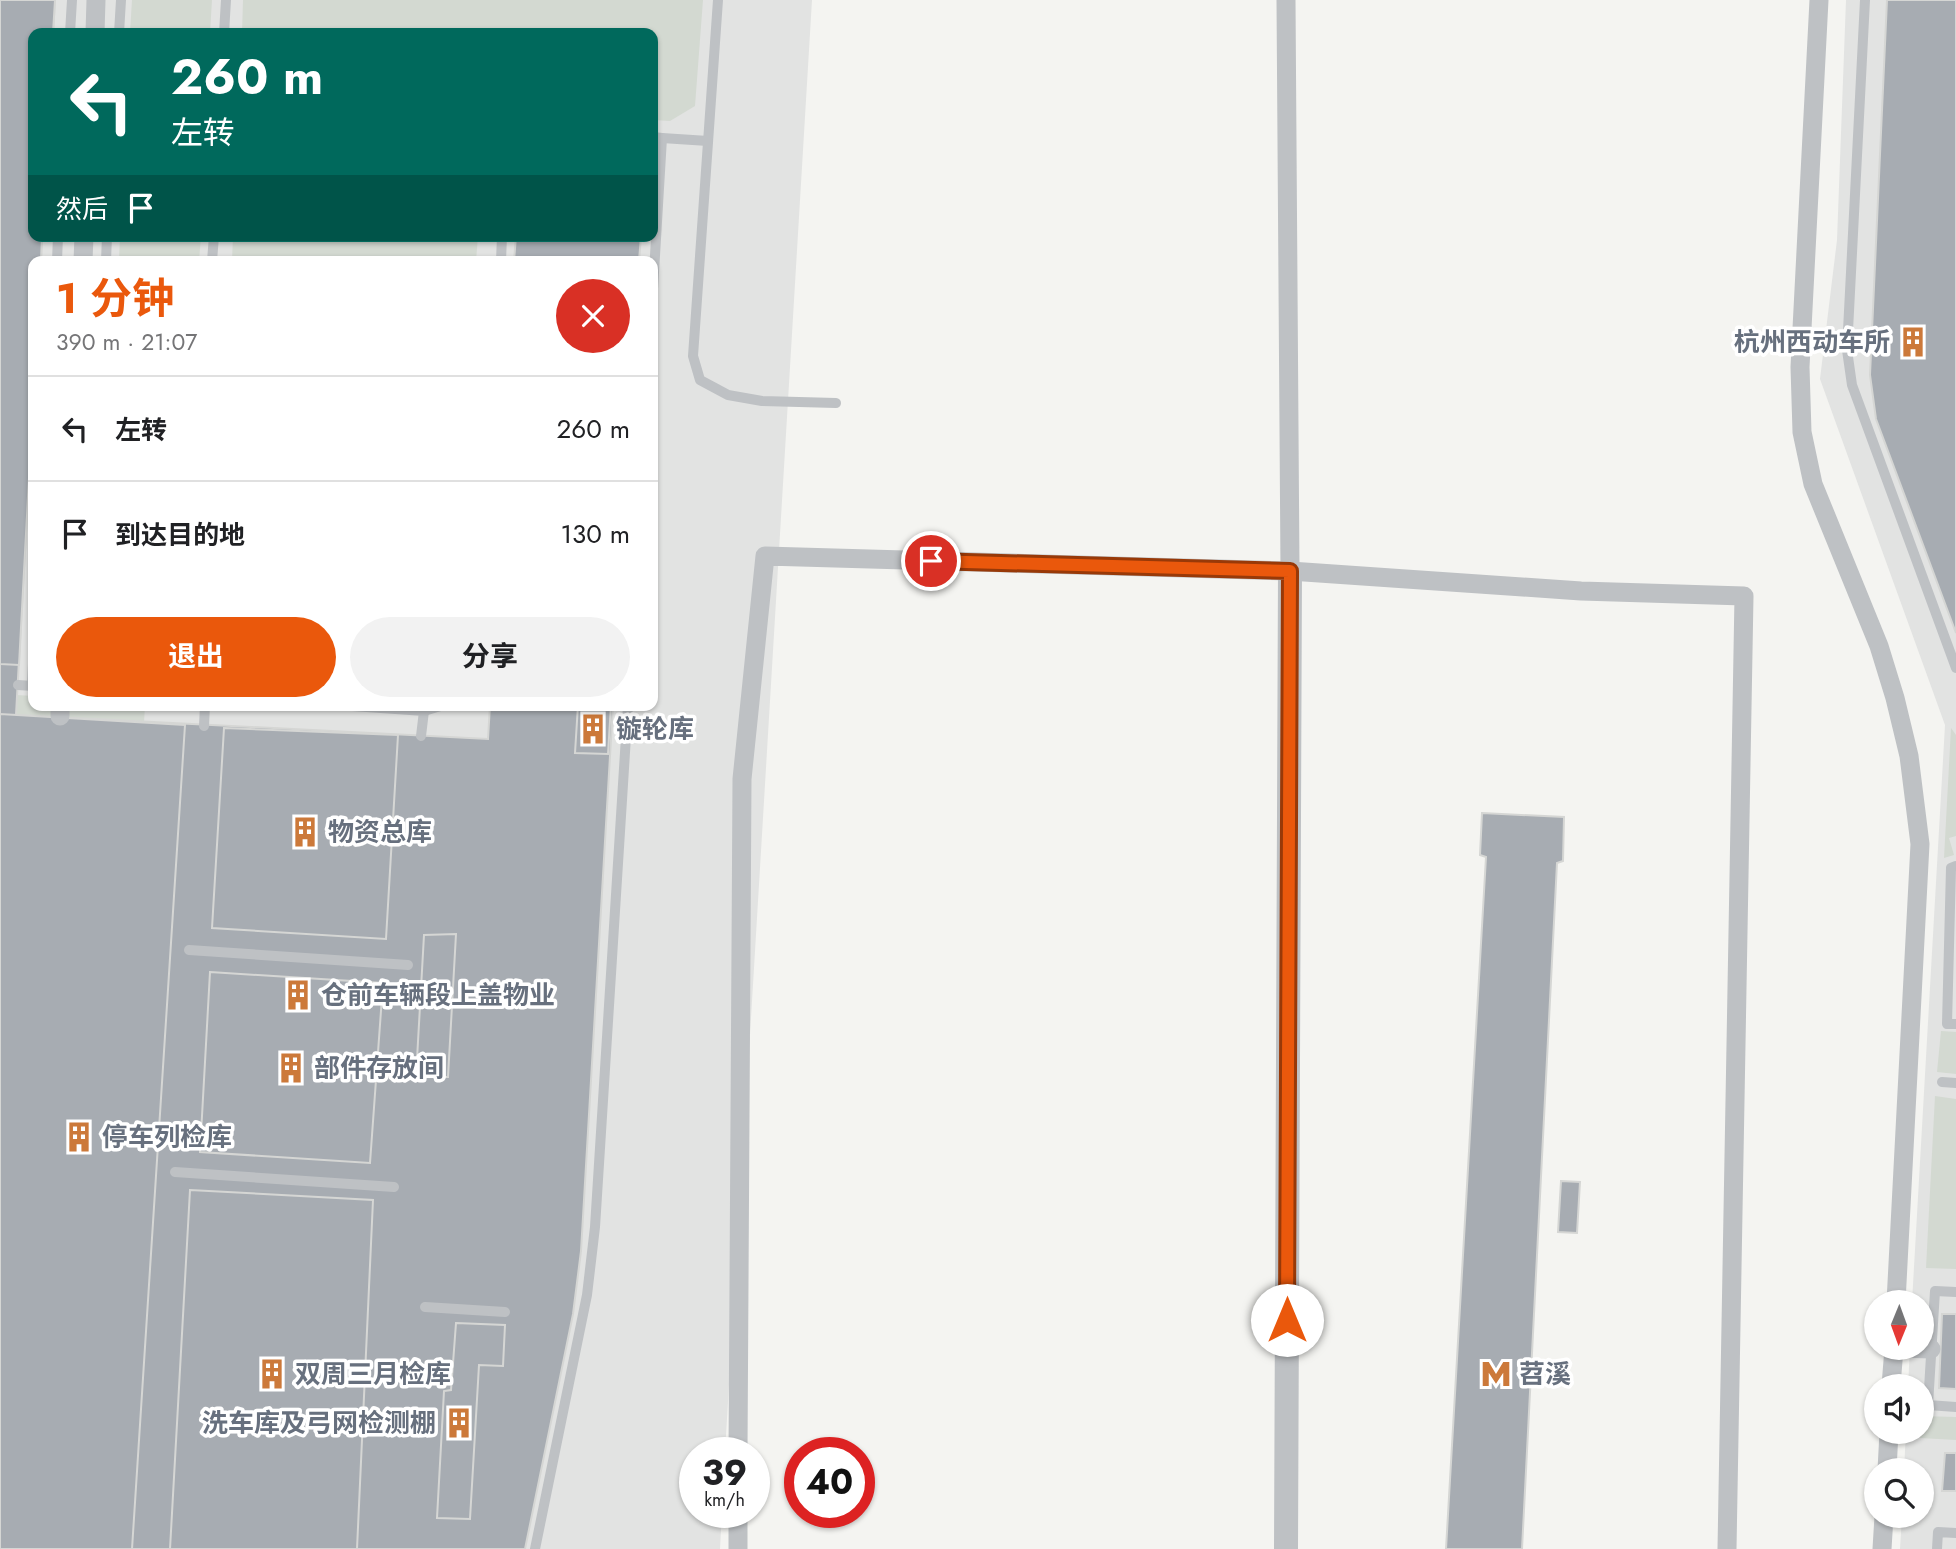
<!DOCTYPE html>
<html lang="zh">
<meta charset="utf-8">
<style>
:root{--surface:#fff;--page:#f2f2f2;--text:#202124;--muted:#757577;--line:#e0e0e0;--accent:#ea580c}
body{margin:0;font-family:Jost,"Noto Sans SC",sans-serif;background:var(--page);color:var(--text);height:100vh;display:flex;flex-direction:column;font-size:26px;white-space:nowrap}
*{box-sizing:border-box;margin:0}
p{font-size:23px;color:var(--muted)}
.icon{flex:none;width:38px;height:38px;fill:none;stroke:currentColor;stroke-width:2;stroke-linecap:round;stroke-linejoin:round}
.map{position:relative;flex:1;overflow:hidden}
.sheet{position:absolute;left:28px;top:256px;width:630px;height:455px;display:flex;flex-direction:column;background:var(--surface);border-radius:14px;box-shadow:0 2px 5px #0004}
.sheet>*{flex:none}
.guide{position:absolute;left:28px;top:28px;width:630px;height:214px;border-radius:14px;box-shadow:0 2px 5px #0004;background:#00695c;color:#fff;overflow:hidden}
.needle{width:46px;rotate:181deg}
.tools{position:absolute;left:1864px;top:1290px;display:grid;gap:14px}
.tools a{display:grid;place-items:center;width:70px;height:70px;border-radius:50%;background:var(--surface);box-shadow:0 2px 5px #0004;font-size:35px}
.speed{position:absolute;left:679px;top:1437px;display:flex;gap:14px;font-size:35px;font-weight:700;text-align:center}
.speed>*{display:grid;place-content:center;width:91px;height:91px;border-radius:50%;background:var(--surface);box-shadow:0 2px 5px #0004;line-height:1}
.speed small{font-size:18px;font-weight:400}
.speed .limit{border:10px solid #d22;background:#fff;color:#111}
.pin{position:absolute;display:grid;place-items:center;width:60px;height:60px;color:#fff;margin:-30px;border:4px solid #fff;border-radius:50%;box-shadow:0 2px 7px #0007}
.me{position:absolute;width:77px;margin:-38px;rotate:0deg;stroke-linejoin:round;filter:drop-shadow(0 0 5px #0008)}
.turn{display:flex;align-items:center;gap:24px;height:147px;padding:0 28px;font-size:32px}
.turn .icon{width:91px;height:91px;stroke-width:2.5}
.turn b{display:block;font-size:49px;line-height:60px}
.then{display:flex;align-items:center;height:66px;padding:0 28px;background:#0003;gap:14px;font-size:26px}
.round{display:grid;place-items:center;flex:none;width:74px;height:74px;border-radius:37px;background:var(--page)}
.summary{display:flex;align-items:center;justify-content:space-between;height:119px;padding:0 28px}
h1{font-size:42px;font-weight:700;line-height:52px;color:var(--accent)}
.cta{display:flex;gap:14px;margin-top:auto;padding:14px 28px}
.cta a{flex:1;height:80px;border-radius:42px;background:var(--accent);color:#fff;font-size:28px;font-weight:700;line-height:80px;text-align:center}
.cta a+a{background:var(--page);color:var(--text)}
ul{padding:0;list-style:none}
li{display:flex;align-items:center;gap:21px;height:105px;padding:0 28px;border-top:2px solid var(--line)}
li div{flex:1}
li b{display:block;font-size:26px}
li em{font-style:normal}
.map>svg:first-child{display:block}
.built{fill:#e2e3e2;fill-rule:evenodd}
.green{fill:#d3d9d1}
.building{fill:#a7acb2;stroke:#d5d6d4;stroke-width:2}
.lines{fill:none;stroke-linecap:round;stroke-linejoin:round}
.service{stroke:#bec1c4;stroke-width:10}
.minor{stroke:#bec1c4;stroke-width:19}
.tertiary{stroke:#bec1c4;stroke-width:24}
.route-casing{stroke:#983908;stroke-width:18}
.route{stroke:#ea580c;stroke-width:12}
.labels{text-anchor:middle;dominant-baseline:central;stroke-width:7;stroke-linejoin:round;paint-order:stroke}
.poi-label{font-size:26px;font-weight:bold;fill:#67707e;stroke:#fff;text-anchor:start}
</style>
<div class="map">
<svg width="1956" height="1549" viewBox="0 0 1956 1549">
<rect width="100%" height="100%" fill="#f4f4f1"/>
<g class="built">
<path d="M 0,0 L 812,0 L 725,1452 L 695,1452 L 695,1512 L 722,1512 L 720,1549 L 0,1549 ZM 33,33 L 653,33 L 653,236 L 33,236 ZM 33,261 L 653,261 L 653,705 L 33,705 Z"/>
<path d="M 1846,0 L 1956,0 L 1956,1549 L 1900,1549 L 1902,1516 L 1922,1516 L 1922,1470 L 1904,1470 L 1906,1432 L 1922,1432 L 1922,1386 L 1908,1386 L 1910,1348 L 1922,1348 L 1922,1302 L 1912,1302 L 1945,725 L 1820,379 L 1837,240 Z"/>
</g>
<g class="green">
<path d="M 132,0 L 212,0 L 210,33 L 130,33 Z"/>
<path d="M 243,0 L 703,0 L 695,106 L 670,121 L 653,120 L 653,33 L 242,33 Z"/>
<path d="M 120,236 L 201,236 L 199,261 L 119,261 Z"/>
<path d="M 233,236 L 478,236 L 476,261 L 232,261 Z"/>
<path d="M 17,695 L 33,696 L 33,705 L 145,705 L 144,723 L 16,715 Z"/>
<path d="M 1951,728 L 1956,735 L 1956,836 L 1949,838 L 1954,855 L 1944,858 Z"/>
<path d="M 1941,1031 L 1956,1032 L 1956,1074 L 1937,1072 Z"/>
<path d="M 1935,1096 L 1956,1099 L 1956,1269 L 1926,1268 Z"/>
<path d="M 1922,1416 L 1956,1417 L 1956,1440 L 1920,1438 Z"/>
</g>
<g class="building">
<path d="M 0,0 L 55,0 L 53,33 L 33,33 L 33,236 L 42,236 L 41,261 L 33,261 L 33,403 L 16,715 L 488,739 L 490,705 L 613,705 L 581,1251 L 573,1314 L 525,1549 L 0,1549 Z"/>
<path d="M 0,0 L 55,0 L 53,33 L 33,33 L 33,236 L 42,236 L 41,261 L 33,261 L 33,403 L 19,665 L 0,664 Z"/>
<path d="M 1887,0 L 1956,0 L 1956,633 L 1876,419 L 1870,375 Z"/>
<path d="M 516,236 L 641,236 L 639,261 L 514,261 Z"/>
<path d="M 578,705 L 611,705 L 608,754 L 575,753 Z"/>
<path d="M 0,714 L 185,725 L 132,1549 L 0,1549 Z"/>
<path d="M 224,728 L 398,735 L 386,939 L 212,928 Z"/>
<path d="M 1482,813 L 1564,817 L 1563,861 L 1557,863 L 1522,1549 L 1446,1549 L 1486,857 L 1480,855 Z"/>
<path d="M 456,934 L 448,1077 L 416,1077 L 424,935 Z"/>
<path d="M 210,972 L 383,983 L 370,1163 L 200,1152 Z"/>
<path d="M 1561,1181 L 1580,1182 L 1577,1233 L 1558,1232 Z"/>
<path d="M 190,1190 L 373,1200 L 357,1549 L 170,1549 Z"/>
<path d="M 1942,1314 L 1956,1314 L 1956,1389 L 1939,1388 Z"/>
<path d="M 456,1323 L 505,1325 L 503,1366 L 479,1365 L 470,1519 L 437,1518 L 444,1391 L 451,1390 Z"/>
<path d="M 1945,1453 L 1956,1453 L 1956,1491 L 1942,1491 Z"/>
</g>
<g class="lines">
<g class="service">
<path d="M 718,0 L 693,356 L 700,380 L 728,395 L 762,401 L 836,403"/>
<path d="M 1865,0 L 1847,350 L 1852,385 L 1956,668"/>
<path d="M 70,33 L 72,0"/>
<path d="M 119,33 L 121,0"/>
<path d="M 224,33 L 226,0"/>
<path d="M 653,137 L 662,138 L 653,289"/>
<path d="M 662,138 L 708,141"/>
<path d="M 57,261 L 58,236"/>
<path d="M 106,261 L 107,236"/>
<path d="M 212,261 L 214,236"/>
<path d="M 501,261 L 502,236"/>
<path d="M 18,685 L 33,686"/>
<path d="M 32,686 L 33,664"/>
<path d="M 338,705 L 424,711 L 421,736"/>
<path d="M 424,711 L 444,705"/>
<path d="M 204,726 L 205,705"/>
<path d="M 1956,866 L 1951,868 L 1947,1024 L 1956,1024"/>
<path d="M 189,950 L 408,965"/>
<path d="M 1942,1082 L 1956,1083"/>
<path d="M 175,1172 L 394,1187"/>
<path d="M 1956,1292 L 1935,1291 L 1928,1405 L 1956,1407"/>
<path d="M 425,1307 L 505,1312"/>
<path d="M 535,1549 L 587,1295 L 595,1227 L 628,705"/>
<path d="M 1937,1549 L 1938,1532 L 1956,1533"/>
</g>
<g class="minor">
<path d="M 1286,0 L 1290,571"/>
<path d="M 1819,0 L 1800,367 L 1802,432 L 1813,484 L 1879,646 L 1895,698 L 1909,756 L 1920,844 L 1896,1302"/>
<path d="M 95,33 L 96,0"/>
<path d="M 83,261 L 84,236"/>
<path d="M 60,716 L 60,705"/>
<path d="M 1900,1348 L 1931,1349"/>
<path d="M 1891,1386 L 1894,1348"/>
<path d="M 738,1452 L 742,779 L 765,556 L 1290,571 L 1581,591 L 1744,596 L 1727,1549"/>
<path d="M 1887,1470 L 1889,1432"/>
<path d="M 738,1549 L 738,1512"/>
<path d="M 1882,1549 L 1884,1516"/>
</g>
<path class="tertiary" d="M 1286,1549 L 1290,571"/>
</g>
<g class="lines">
<g class="route-casing">
<path id="route" d="M 931,561 L 1290,571 L 1287,1320"/>
</g>
<use href="#route" class="route"/>
</g>
<defs>
<g id="building-bare" transform="scale(2.415)"><path d="M-4-6H4V6H1V3H-1V6H-4ZM-2.5-4.3h1.7v1.8h-1.7ZM.8-4.3h1.7v1.8H.8ZM-2.5-1h1.7V.8h-1.7ZM.8-1h1.7V.8H.8Z" fill="#cc793a" stroke="#fff" stroke-width="2.5" paint-order="stroke"/></g>
<g id="metro-bare" transform="scale(2.415)"><path d="M-5.5 5V-5H-3L0 0L3-5H5.5V5H3V-.5L0 4L-3-.5V5Z" fill="#cc793a" stroke="#fff" stroke-width="2.5" paint-order="stroke"/></g>
</defs>
<g fill-rule="evenodd">
<use href="#building-bare" x="1913" y="342"/>
<use href="#building-bare" x="593" y="729"/>
<use href="#building-bare" x="305" y="832"/>
<use href="#building-bare" x="298" y="995"/>
<use href="#building-bare" x="291" y="1068"/>
<use href="#building-bare" x="79" y="1137"/>
<use href="#building-bare" x="272" y="1374"/>
<use href="#metro-bare" x="1496" y="1374"/>
<use href="#building-bare" x="459" y="1423"/>
</g>
<g class="labels">
<g class="poi-label">
<text x="1890" y="342" text-anchor="end">杭州西动车所</text>
<text x="616" y="729">镟轮库</text>
<text x="328" y="832">物资总库</text>
<text x="321" y="995">仓前车辆段上盖物业</text>
<text x="314" y="1068">部件存放间</text>
<text x="102" y="1137">停车列检库</text>
<text x="295" y="1374">双周三月检库</text>
<text x="1519" y="1374">苕溪</text>
<text x="436" y="1423" text-anchor="end">洗车库及弓网检测棚</text>
</g>
</g>
</svg>
<div class="tools">
<a><svg class="needle" viewBox="-14 -14 28 28"><path d="M0-13l5 13h-10z" fill="#e53935"/><path d="M0 13l5-13h-10z" fill="#757577"/></svg></a>
<a><svg class="icon" aria-label="sound" viewBox="0 0 24 24"><path d="M4 9h4l5-4v14l-5-4H4zM17 9q2 3 0 6"/></svg></a>
<a><svg class="icon" aria-label="search" viewBox="0 0 24 24"><circle cx="10" cy="10" r="6"/><path d="M15 15l6 6"/></svg></a>
</div>
<div class="speed"><div>39<small>km/h</small></div><div class="limit">40</div></div>
<div class="pin" style="left:931px;top:561px;background:#d93025"><svg class="icon" aria-label="arrive" viewBox="0 0 24 24"><path d="M6 21V4h12l-3 4 3 4H6"/></svg></div>
<svg class="me" style="left:1287px;top:1320px" viewBox="-20 -20 40 40"><circle r="19" fill="#fff"/><path d="M0-13L10 11 0 6-10 11z" fill="#ea580c"/></svg>
<div class="guide">
<div class="turn"><svg class="icon" aria-label="left" viewBox="0 0 24 24"><path d="M17 20v-9H6M10 6l-5 5 5 5"/></svg><div><b>260 m</b>左转</div></div>
<div class="then">然后<svg class="icon" aria-label="arrive" viewBox="0 0 24 24"><path d="M6 21V4h12l-3 4 3 4H6"/></svg></div>
</div>
<section class="sheet">
<div class="summary"><div><h1>1 分钟</h1><p>390 m · 21:07</p></div><a class="round" style="background:#d93025;color:#fff"><svg class="icon" aria-label="close" viewBox="0 0 24 24"><path d="M6 6l12 12M18 6L6 18"/></svg></a></div>
<ul>
<li><svg class="icon" aria-label="left" viewBox="0 0 24 24"><path d="M17 20v-9H6M10 6l-5 5 5 5"/></svg><div><b>左转</b></div><em>260 m</em></li>
<li><svg class="icon" aria-label="arrive" viewBox="0 0 24 24"><path d="M6 21V4h12l-3 4 3 4H6"/></svg><div><b>到达目的地</b></div><em>130 m</em></li>
</ul>
<div class="cta"><a>退出</a><a>分享</a></div>
</section>
</div>
